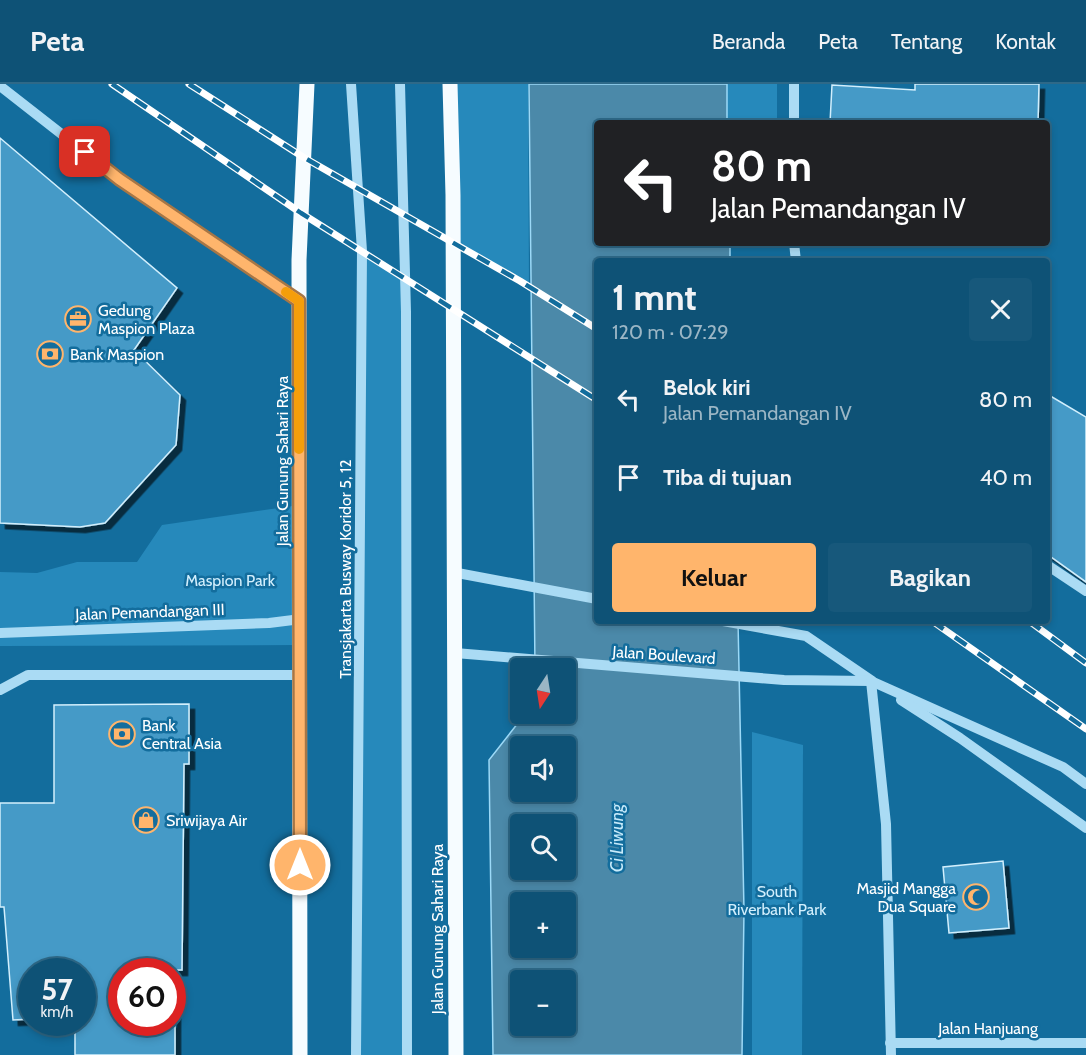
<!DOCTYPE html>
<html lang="id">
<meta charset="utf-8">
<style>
:root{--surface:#0e5276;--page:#17587b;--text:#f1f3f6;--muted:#9bb6c5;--line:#2e6988;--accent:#ffb56c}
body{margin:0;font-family:Cabin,sans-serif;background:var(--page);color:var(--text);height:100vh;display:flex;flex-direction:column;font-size:22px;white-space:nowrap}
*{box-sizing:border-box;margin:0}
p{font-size:20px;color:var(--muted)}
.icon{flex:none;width:33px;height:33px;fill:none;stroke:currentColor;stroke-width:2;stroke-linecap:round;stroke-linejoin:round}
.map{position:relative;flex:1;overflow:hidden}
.side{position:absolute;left:594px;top:174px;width:456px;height:366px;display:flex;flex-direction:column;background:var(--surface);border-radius:6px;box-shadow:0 3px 9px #0003,0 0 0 2px var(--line)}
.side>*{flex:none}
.banner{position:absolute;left:594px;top:36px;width:456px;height:126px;border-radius:6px;box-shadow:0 3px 9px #0003,0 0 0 2px var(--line);background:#202124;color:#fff;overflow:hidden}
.needle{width:39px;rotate:192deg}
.controls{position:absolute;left:510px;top:574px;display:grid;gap:12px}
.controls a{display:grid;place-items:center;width:66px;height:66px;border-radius:6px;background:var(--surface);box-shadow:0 3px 9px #0003,0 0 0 2px var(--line);font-size:30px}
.speed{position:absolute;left:18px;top:874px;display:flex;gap:12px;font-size:30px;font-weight:700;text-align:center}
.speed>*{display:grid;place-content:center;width:78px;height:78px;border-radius:50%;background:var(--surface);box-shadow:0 3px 9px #0003,0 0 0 2px var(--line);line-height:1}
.speed small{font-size:15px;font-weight:400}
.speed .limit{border:9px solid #d22;background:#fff;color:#111}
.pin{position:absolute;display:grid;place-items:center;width:51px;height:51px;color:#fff;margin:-26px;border-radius:12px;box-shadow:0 3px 9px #0006}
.me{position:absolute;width:66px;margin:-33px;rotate:0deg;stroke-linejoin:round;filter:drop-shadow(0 0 4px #0008)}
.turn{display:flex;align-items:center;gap:21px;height:126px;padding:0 18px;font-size:27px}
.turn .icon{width:78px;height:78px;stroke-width:2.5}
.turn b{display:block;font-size:42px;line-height:51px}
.round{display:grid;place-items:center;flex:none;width:63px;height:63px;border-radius:6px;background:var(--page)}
.headline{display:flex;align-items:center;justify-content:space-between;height:102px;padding:0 18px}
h1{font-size:36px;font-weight:700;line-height:45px}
.button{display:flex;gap:12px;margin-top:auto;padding:12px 18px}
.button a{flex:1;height:69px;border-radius:6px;background:var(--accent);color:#111;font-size:24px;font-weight:700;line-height:69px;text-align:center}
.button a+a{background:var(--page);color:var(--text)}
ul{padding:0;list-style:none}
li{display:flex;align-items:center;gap:18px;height:78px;padding:0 18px}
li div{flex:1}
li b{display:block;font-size:22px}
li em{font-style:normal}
header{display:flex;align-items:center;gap:36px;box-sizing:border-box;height:84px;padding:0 30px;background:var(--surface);border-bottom:2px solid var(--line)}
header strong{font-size:28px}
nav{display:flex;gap:33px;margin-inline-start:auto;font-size:21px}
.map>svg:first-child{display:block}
.green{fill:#2689bb}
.water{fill:#4b89a9;stroke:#9cd9f7;stroke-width:1.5;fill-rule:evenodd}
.building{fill:#459ac7;stroke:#d2effd;stroke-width:1.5;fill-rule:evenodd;filter:url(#shadow)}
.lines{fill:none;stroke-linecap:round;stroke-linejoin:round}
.minor{stroke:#aadbf4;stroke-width:10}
.major{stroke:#f6fcff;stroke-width:15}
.rail-casing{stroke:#fff;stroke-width:7}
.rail{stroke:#136d9d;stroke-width:4.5;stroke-dasharray:14;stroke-linecap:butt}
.route-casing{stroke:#a67646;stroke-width:15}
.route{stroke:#ffb56c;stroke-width:10}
.slow{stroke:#f59e0b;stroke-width:10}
.labels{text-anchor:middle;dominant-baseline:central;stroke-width:5;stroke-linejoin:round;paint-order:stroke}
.poi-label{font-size:16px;fill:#fff;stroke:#136d9d;text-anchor:start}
.street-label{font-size:16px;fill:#fff;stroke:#136d9d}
.park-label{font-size:16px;fill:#d2effd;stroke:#136d9d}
.water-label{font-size:18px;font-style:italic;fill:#c8ebfb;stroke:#136d9d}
</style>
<header>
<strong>Peta</strong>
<nav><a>Beranda</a><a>Peta</a><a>Tentang</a><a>Kontak</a></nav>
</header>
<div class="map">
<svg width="1086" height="971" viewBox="0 0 1086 971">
<defs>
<filter id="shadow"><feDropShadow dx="5.5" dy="5.5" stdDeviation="0" flood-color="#0009"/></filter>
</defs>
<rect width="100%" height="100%" fill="#136d9d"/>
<g class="green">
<path d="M 450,0 L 528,0 L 529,203 L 453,158 Z"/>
<rect x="727" y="0" width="50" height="39"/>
<path d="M 362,167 L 405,194 L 404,971 L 357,971 Z"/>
<path d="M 299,421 L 300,561 L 0,562 L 0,488 L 37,489 L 77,478 L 137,478 L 162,441 Z"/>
<path d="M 752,648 L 803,661 L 802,971 L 752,971 Z"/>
</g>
<path class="water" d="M 529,0 L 727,0 L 727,39 L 597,39 L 597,159 L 730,159 L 730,177 L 597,177 L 597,537 L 738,537 L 744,826 L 742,971 L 493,971 L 489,676 L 525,630 L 566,630 L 566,585 L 535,585 ZM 520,663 L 566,663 L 566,708 L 520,708 ZM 520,741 L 566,741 L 566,786 L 520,786 ZM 520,819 L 566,819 L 566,864 L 520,864 ZM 520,897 L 566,897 L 566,942 L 520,942 Z"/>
<g class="building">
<path d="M 915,0 L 1039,0 L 1038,39 L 830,39 L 832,1 L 915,6 Z"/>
<path d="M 0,54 L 177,204 L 134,266 L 180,311 L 176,361 L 105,439 L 80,443 L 0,439 Z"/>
<path d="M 1047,310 L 1086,333 L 1086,498 L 1047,470 Z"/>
<path d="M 189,620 L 189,680 L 184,680 L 182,886 L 175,886 L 175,971 L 75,971 L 75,939 L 82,939 L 82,888 L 32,888 L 32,935 L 13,936 L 4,823 L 0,823 L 0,719 L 54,719 L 54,621 ZM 122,888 L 172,888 L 172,939 L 122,939 Z"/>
<path d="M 1003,777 L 1009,844 L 949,849 L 943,783 Z"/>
</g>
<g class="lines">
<g class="minor">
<path d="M 351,0 L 362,167 L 356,971"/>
<path d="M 400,0 L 406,228 L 407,971"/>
<path d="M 0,2 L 119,95 L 299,217"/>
<path d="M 794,39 L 794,0"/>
<path d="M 794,159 L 796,177"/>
<path d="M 1047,481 L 1086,507"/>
<path d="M 452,488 L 597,515"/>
<path d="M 723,537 L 806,552 L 872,597"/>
<path d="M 0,549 L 269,539 L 301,535"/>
<path d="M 455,569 L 784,596 L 871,597 L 1063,683 L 1086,700"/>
<path d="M 871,597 L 886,740 L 891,971"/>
<path d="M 0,606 L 28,591 L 300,591"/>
<path d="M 901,616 L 960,654 L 1086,744"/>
<path d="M 890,959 L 1086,959"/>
</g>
<g class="major">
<path d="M 450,0 L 453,111 L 456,971"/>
<path d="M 300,971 L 299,176 L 307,0"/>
</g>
<g class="rail-casing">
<g id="rail">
<path d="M 112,0 L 301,129 L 597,316"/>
<path d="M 189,0 L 303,73 L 520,197 L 597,245"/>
<path d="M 932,537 L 1086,645"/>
<path d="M 1029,537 L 1086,579"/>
</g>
</g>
<use href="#rail" class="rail"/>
</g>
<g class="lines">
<g class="route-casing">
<path id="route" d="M 85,68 L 119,95 L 299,217 L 300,781"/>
</g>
<use href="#route" class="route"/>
<path class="slow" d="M 286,208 L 299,217 L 299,365"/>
</g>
<defs>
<g id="office-ring" transform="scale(1.35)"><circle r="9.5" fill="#136d9d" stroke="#ffb56c" stroke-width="1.5"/><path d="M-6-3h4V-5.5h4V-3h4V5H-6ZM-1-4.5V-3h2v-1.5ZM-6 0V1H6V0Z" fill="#ffb56c"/></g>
<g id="bank-ring" transform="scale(1.35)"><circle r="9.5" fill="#136d9d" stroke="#ffb56c" stroke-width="1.5"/><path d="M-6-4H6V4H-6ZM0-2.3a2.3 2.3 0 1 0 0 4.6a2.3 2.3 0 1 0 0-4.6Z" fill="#ffb56c"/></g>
<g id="shop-ring" transform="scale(1.35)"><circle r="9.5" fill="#136d9d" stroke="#ffb56c" stroke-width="1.5"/><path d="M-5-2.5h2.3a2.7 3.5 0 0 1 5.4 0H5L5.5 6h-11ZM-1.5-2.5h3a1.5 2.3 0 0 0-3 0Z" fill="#ffb56c"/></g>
<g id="mosque-ring" transform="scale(1.35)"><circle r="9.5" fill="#136d9d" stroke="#ffb56c" stroke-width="1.5"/><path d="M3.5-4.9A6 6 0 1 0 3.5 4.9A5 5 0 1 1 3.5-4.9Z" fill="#ffb56c"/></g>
</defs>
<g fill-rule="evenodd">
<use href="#office-ring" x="78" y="235"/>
<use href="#bank-ring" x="50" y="270"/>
<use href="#bank-ring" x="122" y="650"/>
<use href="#shop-ring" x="146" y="736"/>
<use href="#mosque-ring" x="976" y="813"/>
</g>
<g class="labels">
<g class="poi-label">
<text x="98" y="226">Gedung<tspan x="98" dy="18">Maspion Plaza</tspan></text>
<text x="70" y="270">Bank Maspion</text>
<text x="142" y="641">Bank<tspan x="142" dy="18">Central Asia</tspan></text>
<text x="166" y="736">Sriwijaya Air</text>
<text x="956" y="804" text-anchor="end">Masjid Mangga<tspan x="956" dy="18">Dua Square</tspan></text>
</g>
<g class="street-label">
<text transform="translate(282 377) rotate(-90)">Jalan Gunung Sahari Raya</text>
<text transform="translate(345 485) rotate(-90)">Transjakarta Busway Koridor 5, 12</text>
<text transform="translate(150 528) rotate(-2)">Jalan Pemandangan III</text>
<text transform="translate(664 571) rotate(4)">Jalan Boulevard</text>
<text transform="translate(437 845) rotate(-90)">Jalan Gunung Sahari Raya</text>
<text x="988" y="944">Jalan Hanjuang</text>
</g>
<g class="park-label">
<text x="230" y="496">Maspion Park</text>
<text x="777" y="807">South<tspan x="777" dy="18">Riverbank Park</tspan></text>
</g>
<g class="water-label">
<text transform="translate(617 754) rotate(-90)">Ci Liwung</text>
</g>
</g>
</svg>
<div class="controls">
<a><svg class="needle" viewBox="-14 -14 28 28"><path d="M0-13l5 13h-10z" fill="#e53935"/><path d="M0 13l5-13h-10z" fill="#9bb6c5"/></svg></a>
<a><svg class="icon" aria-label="sound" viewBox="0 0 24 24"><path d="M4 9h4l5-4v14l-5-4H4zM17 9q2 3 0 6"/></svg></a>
<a><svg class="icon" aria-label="search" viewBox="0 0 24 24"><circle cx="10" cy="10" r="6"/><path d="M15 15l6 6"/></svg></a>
<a>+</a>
<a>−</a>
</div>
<div class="speed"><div>57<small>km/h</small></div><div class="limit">60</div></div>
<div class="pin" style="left:85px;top:68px;background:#d93025"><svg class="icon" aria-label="arrive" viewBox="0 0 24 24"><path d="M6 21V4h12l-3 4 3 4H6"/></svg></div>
<svg class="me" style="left:300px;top:781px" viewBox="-20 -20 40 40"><circle r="17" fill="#ffb56c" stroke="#fff" stroke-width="3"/><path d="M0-11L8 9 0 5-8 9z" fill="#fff"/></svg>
<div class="banner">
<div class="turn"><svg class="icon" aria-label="left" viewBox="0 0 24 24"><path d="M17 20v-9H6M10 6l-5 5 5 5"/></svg><div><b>80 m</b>Jalan Pemandangan IV</div></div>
</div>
<section class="side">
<div class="headline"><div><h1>1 mnt</h1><p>120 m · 07:29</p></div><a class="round"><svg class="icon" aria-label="close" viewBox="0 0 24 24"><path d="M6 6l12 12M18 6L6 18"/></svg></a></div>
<ul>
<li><svg class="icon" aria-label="left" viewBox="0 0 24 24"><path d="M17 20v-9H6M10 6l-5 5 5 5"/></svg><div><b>Belok kiri</b><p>Jalan Pemandangan IV</p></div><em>80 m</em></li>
<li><svg class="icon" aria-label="arrive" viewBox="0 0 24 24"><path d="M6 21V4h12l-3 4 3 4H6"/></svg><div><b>Tiba di tujuan</b></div><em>40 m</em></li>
</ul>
<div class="button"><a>Keluar</a><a>Bagikan</a></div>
</section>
</div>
